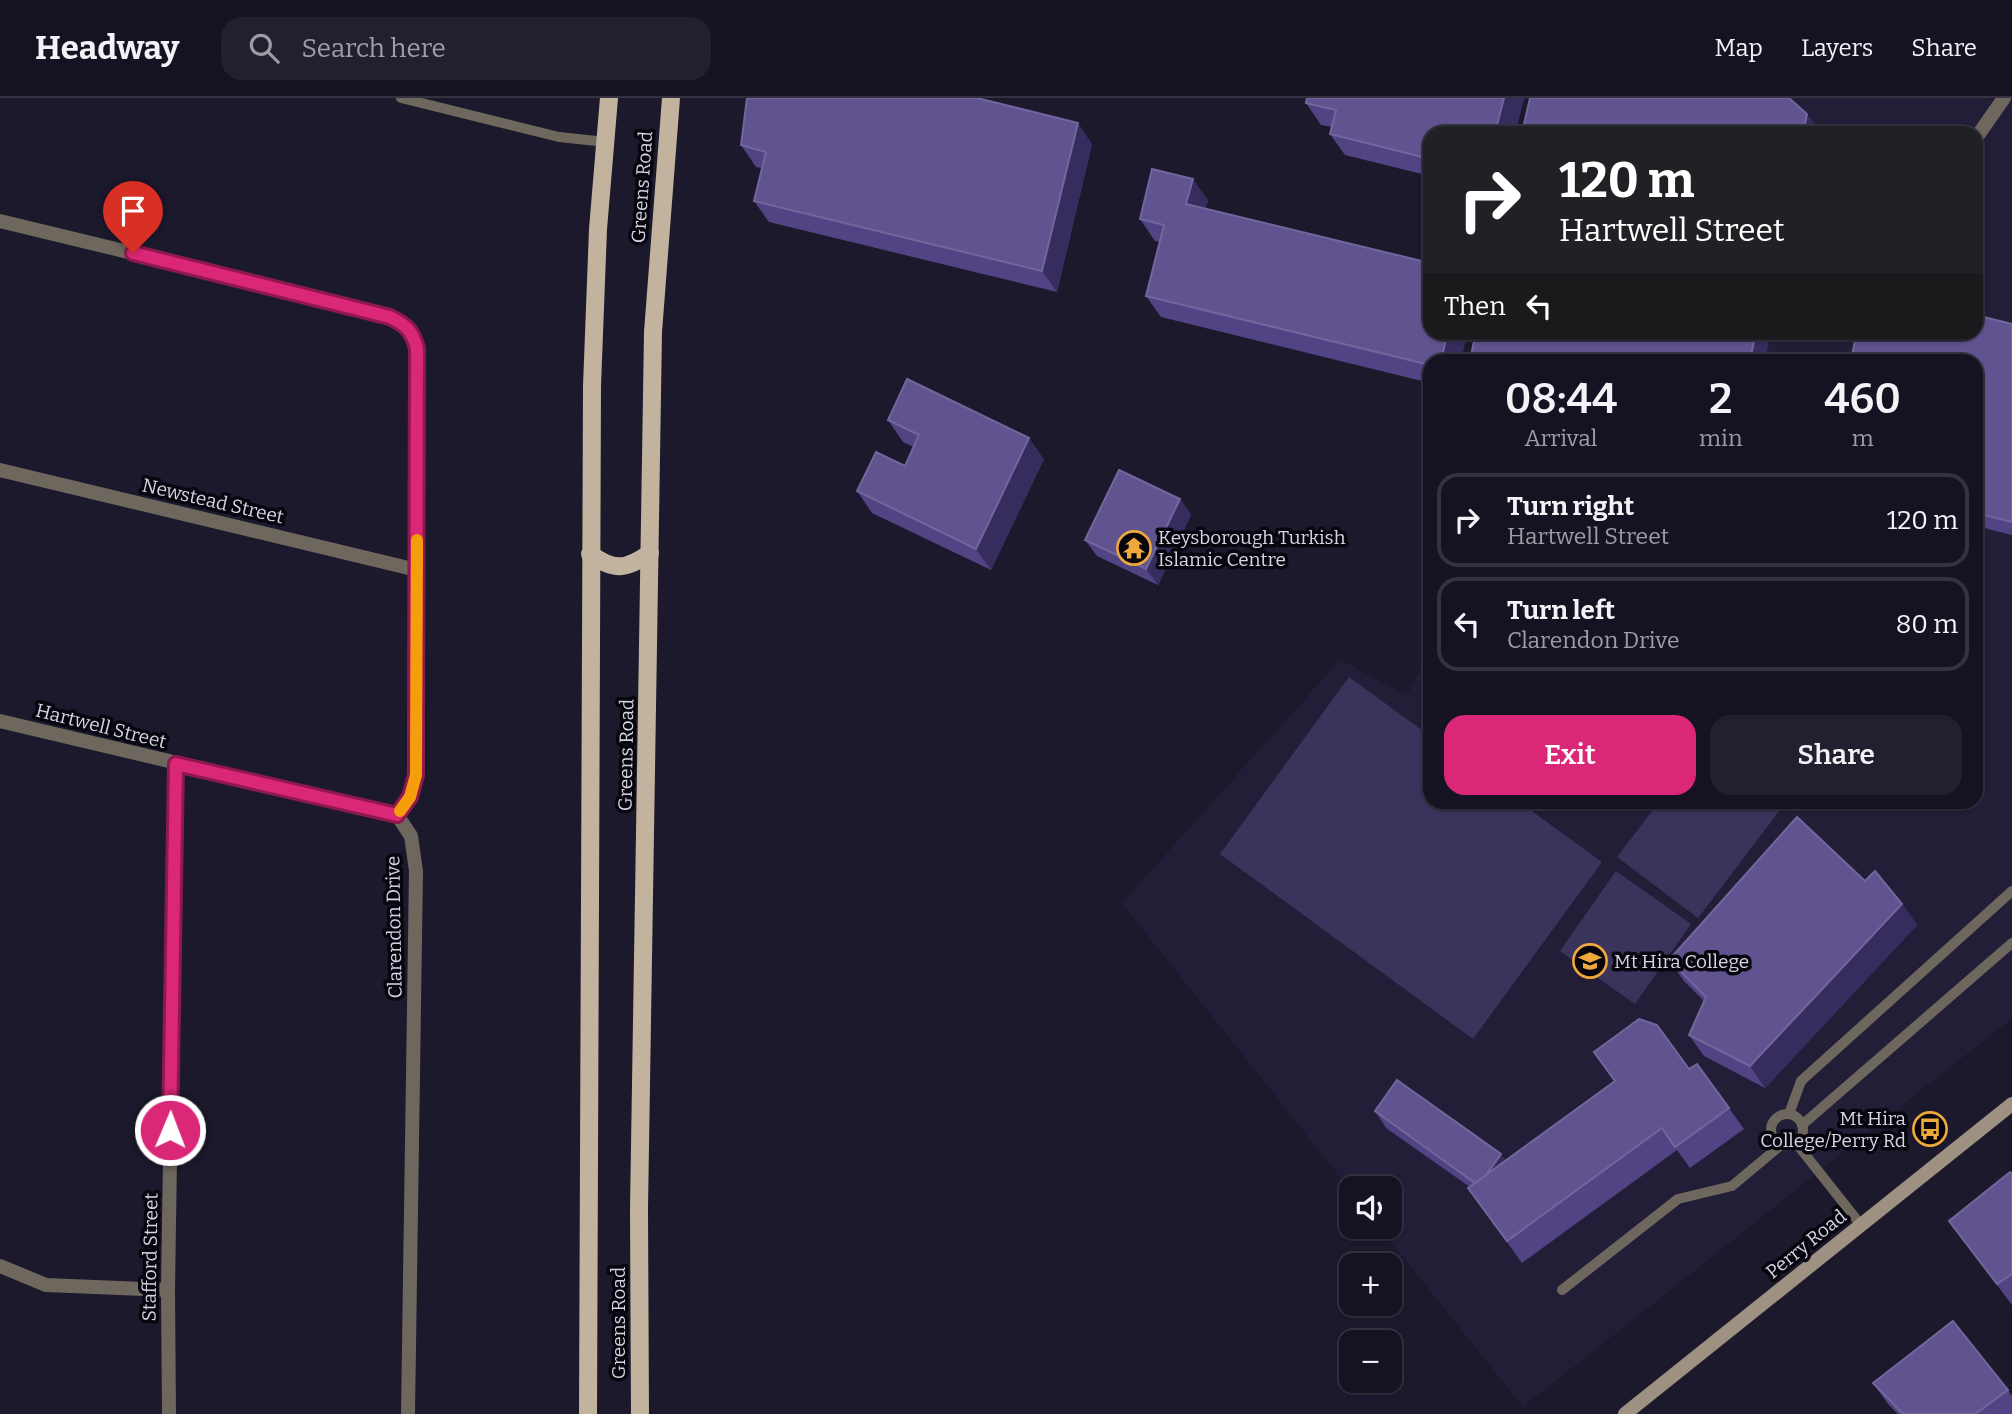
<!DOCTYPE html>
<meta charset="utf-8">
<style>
:root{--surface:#151322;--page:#22202f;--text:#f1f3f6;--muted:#9d9ea5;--line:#343240;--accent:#db2777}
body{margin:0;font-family:Bitter,serif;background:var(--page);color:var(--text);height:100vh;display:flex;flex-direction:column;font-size:26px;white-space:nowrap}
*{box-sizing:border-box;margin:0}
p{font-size:23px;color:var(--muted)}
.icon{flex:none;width:38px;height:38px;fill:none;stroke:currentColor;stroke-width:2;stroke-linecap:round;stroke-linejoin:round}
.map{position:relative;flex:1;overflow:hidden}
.side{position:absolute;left:1423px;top:256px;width:560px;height:455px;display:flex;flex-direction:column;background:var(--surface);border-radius:21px;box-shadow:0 2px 5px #0004,0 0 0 2px var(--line)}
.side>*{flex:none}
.guide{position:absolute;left:1423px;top:28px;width:560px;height:214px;border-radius:21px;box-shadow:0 2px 5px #0004,0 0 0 2px var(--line);background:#202124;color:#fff;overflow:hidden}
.tools{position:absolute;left:1339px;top:1078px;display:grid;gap:14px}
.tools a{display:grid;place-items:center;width:63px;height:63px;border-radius:14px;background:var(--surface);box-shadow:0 2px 5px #0004,0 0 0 2px var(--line);font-size:35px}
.pin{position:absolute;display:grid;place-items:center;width:60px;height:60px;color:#fff;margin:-72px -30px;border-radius:50% 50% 50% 0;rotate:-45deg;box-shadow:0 0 7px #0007}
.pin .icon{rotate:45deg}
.me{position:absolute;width:77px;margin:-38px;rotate:1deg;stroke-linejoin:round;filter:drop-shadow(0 0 5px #0008)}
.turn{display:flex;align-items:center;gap:24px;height:147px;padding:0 21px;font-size:32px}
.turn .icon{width:91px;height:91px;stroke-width:2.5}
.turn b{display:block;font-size:49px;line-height:60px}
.then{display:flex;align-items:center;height:66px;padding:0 21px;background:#0003;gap:14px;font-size:26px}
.eta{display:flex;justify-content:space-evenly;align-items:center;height:119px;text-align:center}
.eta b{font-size:42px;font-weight:600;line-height:49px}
.action{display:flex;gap:14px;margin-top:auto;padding:14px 21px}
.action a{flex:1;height:80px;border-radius:21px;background:var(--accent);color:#fff;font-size:28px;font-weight:600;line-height:80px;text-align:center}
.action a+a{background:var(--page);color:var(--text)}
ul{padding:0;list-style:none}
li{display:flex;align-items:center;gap:21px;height:94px;margin:0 14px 10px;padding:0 7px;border:4px solid var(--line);border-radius:21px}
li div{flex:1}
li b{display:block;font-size:26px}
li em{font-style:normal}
header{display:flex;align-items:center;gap:42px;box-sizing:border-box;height:98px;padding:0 35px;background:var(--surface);border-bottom:2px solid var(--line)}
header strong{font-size:33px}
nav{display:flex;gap:38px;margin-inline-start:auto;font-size:24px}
.search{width:490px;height:63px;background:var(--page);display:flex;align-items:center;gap:18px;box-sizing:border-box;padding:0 24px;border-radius:21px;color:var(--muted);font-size:26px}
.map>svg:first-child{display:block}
.built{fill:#231e38}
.green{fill:#3a335c}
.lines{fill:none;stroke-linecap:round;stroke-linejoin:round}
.lane{stroke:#6e675d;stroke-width:10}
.street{stroke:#6e675d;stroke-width:14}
.secondary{stroke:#9e9182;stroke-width:14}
.primary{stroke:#c2b39f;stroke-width:18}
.wall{fill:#524385}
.shaded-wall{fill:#362c5e}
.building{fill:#60538f;stroke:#72679c;stroke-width:2}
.route-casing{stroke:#8e194d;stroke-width:18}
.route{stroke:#db2777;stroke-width:12}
.slow{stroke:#f59e0b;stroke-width:12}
.labels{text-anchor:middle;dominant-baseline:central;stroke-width:7;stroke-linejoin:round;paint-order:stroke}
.street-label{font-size:19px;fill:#d5d4e2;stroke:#07060e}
.poi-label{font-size:19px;fill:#d5d4e2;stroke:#07060e;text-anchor:start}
</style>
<header>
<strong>Headway</strong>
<div class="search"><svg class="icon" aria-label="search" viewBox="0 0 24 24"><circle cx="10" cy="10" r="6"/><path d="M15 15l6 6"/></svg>Search here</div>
<nav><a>Map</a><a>Layers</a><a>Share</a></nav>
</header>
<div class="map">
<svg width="2012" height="1316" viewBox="0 0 2012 1316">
<rect width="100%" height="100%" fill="#1c192d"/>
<path class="built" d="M 1566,0 L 2012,0 L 2012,920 L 1523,1309 L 1379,1129 L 1390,1129 L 1390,1090 L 1351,1090 L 1351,1093 L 1122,805 L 1340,562 L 1407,597 L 1430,554 L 1430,704 L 1976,704 L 1976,262 L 1539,262 L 1542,235 L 1976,234 L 1976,35 L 1563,35 Z"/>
<g class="green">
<path d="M 1349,579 L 1430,638 L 1430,704 L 1519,704 L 1602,764 L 1473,941 L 1220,756 Z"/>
<path d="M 1659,704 L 1786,704 L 1698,820 L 1617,759 Z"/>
<path d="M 1616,773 L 1691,826 L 1635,906 L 1560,853 Z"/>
</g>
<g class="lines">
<g class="lane">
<path d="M 401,0 L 559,39 L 606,44"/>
<circle cx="1787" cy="1032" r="16"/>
<path d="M 1789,1016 L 1801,983 L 2012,793"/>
<path d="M 1802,1027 L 2012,845"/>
<path d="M 1796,1045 L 1861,1127"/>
<path d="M 1562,1192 L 1678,1101 L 1732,1088 L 1781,1047"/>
</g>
<g class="street">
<path d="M 1976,40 L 2004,0"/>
<path d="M 0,123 L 372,213 C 397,221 411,225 417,251 L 416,677 L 410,699 L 397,717"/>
<path d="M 0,372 L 417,472"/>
<path d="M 0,623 L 397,717"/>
<path d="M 397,717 L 411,738 L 416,773 L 408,1316"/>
<path d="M 0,1168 L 46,1187 L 168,1192"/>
<path d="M 169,1316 L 168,1192 L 176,666"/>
</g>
<path class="secondary" d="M 1625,1316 L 2012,1006"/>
<g class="primary">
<path d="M 590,456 C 614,473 626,472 650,455"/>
<path d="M 588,1316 L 592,288 L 598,131 L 609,0"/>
<path d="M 640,1316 L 639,1111 L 653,234 L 671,0"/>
</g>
</g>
<g class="wall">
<path d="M 1307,0 L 1524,0 L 1515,35 L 1430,35 L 1430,78 L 1345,57 L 1330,36 L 1332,29 L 1321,27 L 1306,5 Z"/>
<path d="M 1092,46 L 1057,194 L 769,124 L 754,103 L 762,70 L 756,69 L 741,47 Z"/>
<path d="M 1208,102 L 1206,110 L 1430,262 L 1430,285 L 1161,219 L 1146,198 L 1160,144 L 1155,143 L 1140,121 Z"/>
<path d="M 2012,226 L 2012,437 L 1976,428 L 1976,262 Z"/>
<path d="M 888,322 L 1044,361 L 991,472 L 872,415 L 857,393 L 905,368 L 914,349 L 903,344 Z"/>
<path d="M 1180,401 L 1191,417 L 1158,487 L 1097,458 L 1085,442 Z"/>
<path d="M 1865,783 L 1902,806 L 1917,827 L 1765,990 L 1704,958 L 1689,937 L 1704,903 L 1684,883 L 1669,862 Z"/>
<path d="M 1697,966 L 1744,1031 L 1690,1070 L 1677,1052 L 1522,1165 L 1468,1090 L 1470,1089 L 1386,1030 L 1375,1013 L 1506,1062 L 1614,984 L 1689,971 Z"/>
<path d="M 2012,1076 L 2012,1207 L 1949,1123 Z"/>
<path d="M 1873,1285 L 2008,1292 L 2012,1298 L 2012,1316 L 1898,1316 L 1888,1306 Z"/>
</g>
<g class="shaded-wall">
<path d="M 1504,0 L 1524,0 L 1515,35 L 1495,35 Z"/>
<path d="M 1807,16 L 1819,32 L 1818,35 L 1803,35 Z"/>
<path d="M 1078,25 L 1092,46 L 1057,194 L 1042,173 Z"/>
<path d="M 1193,81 L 1208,102 L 1201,127 L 1186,106 Z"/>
<path d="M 1448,234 L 1468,234 L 1461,262 L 1441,262 Z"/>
<path d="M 1756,234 L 1771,234 L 1765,262 L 1750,262 Z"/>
<path d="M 1029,340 L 1044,361 L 991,472 L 976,451 Z"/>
<path d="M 1180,401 L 1191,417 L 1158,487 L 1146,471 Z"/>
<path d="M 1902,806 L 1917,827 L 1765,990 L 1750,968 Z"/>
<path d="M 1501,1056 L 1512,1072 L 1479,1087 Z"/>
</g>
<g class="building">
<path d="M 747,0 L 977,0 L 1078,25 L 1042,173 L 754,103 L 766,54 L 741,47 Z"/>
<path d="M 1307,0 L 1504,0 L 1495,35 L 1430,35 L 1430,61 L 1330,36 L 1336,12 L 1306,5 Z"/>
<path d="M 1530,0 L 1789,0 L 1807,16 L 1803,35 L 1522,35 Z"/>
<path d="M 1152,71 L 1193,81 L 1186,106 L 1430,165 L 1430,234 L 1448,234 L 1441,262 L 1430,262 L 1430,267 L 1146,198 L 1164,127 L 1140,121 Z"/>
<path d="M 1976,217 L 2012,226 L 2012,424 L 1976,415 L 1976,262 L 1851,262 L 1857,234 L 1976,234 Z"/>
<path d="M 1476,234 L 1756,234 L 1750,262 L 1470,262 Z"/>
<path d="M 907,281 L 1029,340 L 976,451 L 857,393 L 876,354 L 905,368 L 919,337 L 888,322 Z"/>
<path d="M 1119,372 L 1180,401 L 1146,471 L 1085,442 Z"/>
<path d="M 1797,719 L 1865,783 L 1875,773 L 1902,806 L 1750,968 L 1689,937 L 1706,899 L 1669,862 Z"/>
<path d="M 1639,921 L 1657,927 L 1689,971 L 1697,966 L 1729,1010 L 1675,1049 L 1662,1030 L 1507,1143 L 1468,1090 L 1615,983 L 1594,954 Z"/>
<path d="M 1397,982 L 1501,1056 L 1486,1077 L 1475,1085 L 1375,1013 Z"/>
<path d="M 2010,1074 L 2012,1076 L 2012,1176 L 1997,1186 L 1949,1123 Z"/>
<path d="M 1953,1223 L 2008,1292 L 1975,1316 L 1903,1316 L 1873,1285 Z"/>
</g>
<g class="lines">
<g class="route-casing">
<path id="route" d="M 133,155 L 390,219 C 406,227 413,233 417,251 L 416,621 L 416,677 L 410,699 L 397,717 L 176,666 L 170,1032"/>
</g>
<use href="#route" class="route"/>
<path class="slow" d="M 400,713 L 410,699 L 416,677 L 417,442"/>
</g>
<defs>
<g id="temple-ring" transform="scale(1.75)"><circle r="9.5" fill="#07060e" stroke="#eea83c" stroke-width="1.5"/><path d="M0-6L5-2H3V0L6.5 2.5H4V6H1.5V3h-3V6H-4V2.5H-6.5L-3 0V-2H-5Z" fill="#eea83c"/></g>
<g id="school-ring" transform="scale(1.75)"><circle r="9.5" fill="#07060e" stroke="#eea83c" stroke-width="1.5"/><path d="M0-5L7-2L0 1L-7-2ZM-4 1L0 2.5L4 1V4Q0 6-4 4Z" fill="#eea83c"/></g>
<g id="bus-ring" transform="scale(1.75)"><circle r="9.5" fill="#07060e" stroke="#eea83c" stroke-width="1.5"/><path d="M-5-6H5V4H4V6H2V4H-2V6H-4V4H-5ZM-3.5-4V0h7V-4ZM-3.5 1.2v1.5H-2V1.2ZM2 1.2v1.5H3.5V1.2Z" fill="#eea83c"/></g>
</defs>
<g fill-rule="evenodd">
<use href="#temple-ring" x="1134" y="450"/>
<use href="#school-ring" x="1590" y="863"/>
<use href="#bus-ring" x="1930" y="1031"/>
</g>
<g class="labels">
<g class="street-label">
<text transform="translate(642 89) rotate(-86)">Greens Road</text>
<text transform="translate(213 403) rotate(13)">Newstead Street</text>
<text transform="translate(101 628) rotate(14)">Hartwell Street</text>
<text transform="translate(626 657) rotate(-89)">Greens Road</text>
<text transform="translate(394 829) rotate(-91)">Clarendon Drive</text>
<text transform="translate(1806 1146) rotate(-39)">Perry Road</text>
<text transform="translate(150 1159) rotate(-89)">Stafford Street</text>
<text transform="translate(618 1225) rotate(-90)">Greens Road</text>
</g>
<g class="poi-label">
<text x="1158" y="439">Keysborough Turkish<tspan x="1158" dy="22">Islamic Centre</tspan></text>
<text x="1614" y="863">Mt Hira College</text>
<text x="1906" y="1020" text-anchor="end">Mt Hira<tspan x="1906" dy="22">College/Perry Rd</tspan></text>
</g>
</g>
</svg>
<div class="tools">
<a><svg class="icon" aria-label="sound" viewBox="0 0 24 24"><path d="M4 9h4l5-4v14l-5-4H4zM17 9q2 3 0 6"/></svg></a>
<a>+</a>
<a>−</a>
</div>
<div class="pin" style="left:133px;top:155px;background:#d93025"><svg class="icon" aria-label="arrive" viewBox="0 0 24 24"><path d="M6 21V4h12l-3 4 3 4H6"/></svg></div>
<svg class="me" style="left:170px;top:1032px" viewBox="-20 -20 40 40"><circle r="17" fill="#db2777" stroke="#fff" stroke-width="3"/><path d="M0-11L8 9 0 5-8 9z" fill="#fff"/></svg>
<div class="guide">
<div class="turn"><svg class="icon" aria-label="right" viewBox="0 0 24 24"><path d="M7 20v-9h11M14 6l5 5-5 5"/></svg><div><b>120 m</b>Hartwell Street</div></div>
<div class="then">Then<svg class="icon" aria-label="left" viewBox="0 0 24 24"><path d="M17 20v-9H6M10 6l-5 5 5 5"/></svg></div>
</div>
<section class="side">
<div class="eta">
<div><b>08:44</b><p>Arrival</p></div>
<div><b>2</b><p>min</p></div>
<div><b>460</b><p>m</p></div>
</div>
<ul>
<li><svg class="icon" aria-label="right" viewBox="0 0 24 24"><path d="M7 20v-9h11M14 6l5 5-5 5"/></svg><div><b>Turn right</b><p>Hartwell Street</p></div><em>120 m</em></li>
<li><svg class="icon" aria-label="left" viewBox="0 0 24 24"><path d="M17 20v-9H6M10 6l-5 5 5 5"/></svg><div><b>Turn left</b><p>Clarendon Drive</p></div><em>80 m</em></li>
</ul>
<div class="action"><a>Exit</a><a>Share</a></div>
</section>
</div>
